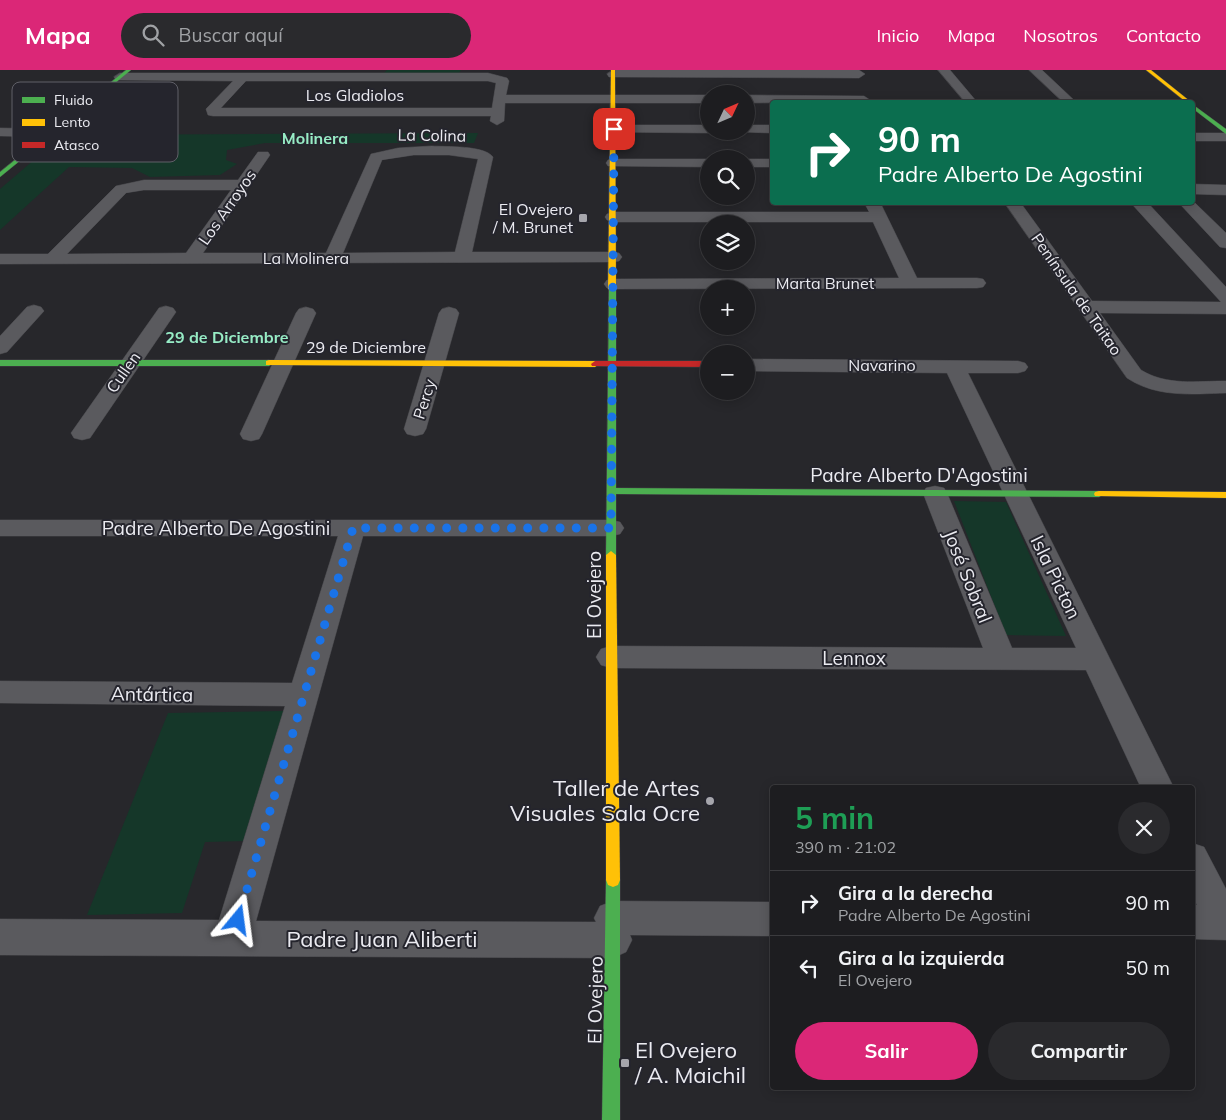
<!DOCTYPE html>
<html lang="es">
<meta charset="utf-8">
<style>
:root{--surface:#1d1d20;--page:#2a2a2d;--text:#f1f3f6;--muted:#a0a2a5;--line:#3b3b3e;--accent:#db2777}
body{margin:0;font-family:Mulish,sans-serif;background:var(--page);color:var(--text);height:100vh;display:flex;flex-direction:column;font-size:19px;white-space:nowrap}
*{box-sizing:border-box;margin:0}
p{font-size:16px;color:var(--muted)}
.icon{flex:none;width:28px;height:28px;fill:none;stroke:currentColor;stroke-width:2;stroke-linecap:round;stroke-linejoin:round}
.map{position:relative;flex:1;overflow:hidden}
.side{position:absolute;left:770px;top:715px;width:425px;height:305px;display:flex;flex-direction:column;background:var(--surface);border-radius:5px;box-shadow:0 2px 12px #0003,0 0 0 1px var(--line)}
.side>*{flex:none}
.top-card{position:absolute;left:770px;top:30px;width:425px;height:105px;border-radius:5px;box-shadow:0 2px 12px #0003,0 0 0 1px var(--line);background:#0b6e4f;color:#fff;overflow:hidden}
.needle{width:32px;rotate:46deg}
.controls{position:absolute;left:700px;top:15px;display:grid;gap:10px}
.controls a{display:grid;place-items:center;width:55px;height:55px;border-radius:50%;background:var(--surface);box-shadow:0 2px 12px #0003,0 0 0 1px var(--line);font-size:25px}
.pin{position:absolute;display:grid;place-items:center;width:42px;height:42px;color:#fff;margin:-21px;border-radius:10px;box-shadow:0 2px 8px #0006}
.me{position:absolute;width:55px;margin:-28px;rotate:16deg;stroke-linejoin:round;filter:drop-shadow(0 0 4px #0008)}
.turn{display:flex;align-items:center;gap:18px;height:105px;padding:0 25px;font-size:22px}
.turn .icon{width:65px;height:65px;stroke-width:2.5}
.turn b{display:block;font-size:35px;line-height:42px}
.round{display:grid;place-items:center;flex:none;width:52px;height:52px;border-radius:26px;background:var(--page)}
.head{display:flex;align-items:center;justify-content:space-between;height:85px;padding:0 25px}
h1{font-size:30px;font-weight:700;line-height:38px;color:#1e9e55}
.button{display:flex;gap:10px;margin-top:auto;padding:10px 25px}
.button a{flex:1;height:58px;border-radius:30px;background:var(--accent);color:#fff;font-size:20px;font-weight:700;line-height:58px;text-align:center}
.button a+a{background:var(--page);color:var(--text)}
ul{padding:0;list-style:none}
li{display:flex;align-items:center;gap:15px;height:65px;padding:0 25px;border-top:1px solid var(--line)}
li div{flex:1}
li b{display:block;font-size:19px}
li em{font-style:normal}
header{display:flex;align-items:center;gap:30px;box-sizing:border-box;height:70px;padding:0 25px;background:var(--accent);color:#fff}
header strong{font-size:24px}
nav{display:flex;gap:28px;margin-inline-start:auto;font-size:18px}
.search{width:350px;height:45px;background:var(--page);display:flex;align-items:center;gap:12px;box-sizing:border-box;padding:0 18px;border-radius:28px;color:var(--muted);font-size:19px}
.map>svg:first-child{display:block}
.green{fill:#153729}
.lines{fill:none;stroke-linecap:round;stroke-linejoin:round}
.street-casing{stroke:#444448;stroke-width:1}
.fast-casing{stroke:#444448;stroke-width:1}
.slow-casing{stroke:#444448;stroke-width:1}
.jam-casing{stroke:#444448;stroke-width:1}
.street{fill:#5a5a5e;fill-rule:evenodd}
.fast{fill:#4caf50;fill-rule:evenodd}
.slow{fill:#ffc107;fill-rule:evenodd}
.jam{fill:#c62828;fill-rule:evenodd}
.route{stroke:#1a73e8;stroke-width:9;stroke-dasharray:0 16.2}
.poi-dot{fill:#a6a6ac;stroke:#25252d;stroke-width:2}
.labels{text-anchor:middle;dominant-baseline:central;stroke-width:4;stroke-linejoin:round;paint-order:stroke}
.far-street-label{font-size:16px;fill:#ebebf1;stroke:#25252d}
.far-neighbourhood-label{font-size:16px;font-weight:bold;fill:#97ecc5;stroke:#25252d}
.far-poi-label{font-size:16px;fill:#ebebf1;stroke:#25252d;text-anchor:end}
.street-label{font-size:19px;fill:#ebebf1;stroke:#25252d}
.near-poi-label{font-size:22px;fill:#ebebf1;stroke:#25252d;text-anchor:end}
.near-street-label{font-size:22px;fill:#ebebf1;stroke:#25252d}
.key{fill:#25252d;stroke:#606068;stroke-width:1}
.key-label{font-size:14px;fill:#ebebf1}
</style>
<header>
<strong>Mapa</strong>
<div class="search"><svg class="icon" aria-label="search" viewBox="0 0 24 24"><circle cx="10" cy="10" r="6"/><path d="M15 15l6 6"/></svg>Buscar aquí</div>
<nav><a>Inicio</a><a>Mapa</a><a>Nosotros</a><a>Contacto</a></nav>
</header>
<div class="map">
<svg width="1226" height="1050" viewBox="0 0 1226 1050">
<rect width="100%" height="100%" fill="#27272b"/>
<g class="green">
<path d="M 387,0 L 461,0 L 459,3 L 383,4 Z"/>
<path d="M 478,63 L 474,73 L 265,73 L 227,80 L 226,90 L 237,94 L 220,105 L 150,107 L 132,98 L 69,97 L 0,160 L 0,119 L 63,65 Z"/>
<path d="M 954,431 L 1006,432 L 1066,566 L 1006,565 Z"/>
<path d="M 284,641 L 246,771 L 205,772 L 182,843 L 87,845 L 168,643 Z"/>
</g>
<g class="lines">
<g class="street-casing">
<g id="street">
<path d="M 613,0 L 859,0 L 865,4 L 859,8 L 609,7 L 607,4 Z"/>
<path d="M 938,0 L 950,0 L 977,32 L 965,32 Z"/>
<path d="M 1029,0 L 1042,0 L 1076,32 L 1063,32 Z"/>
<path d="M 120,3 L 488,3 L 507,8 L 509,11 L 506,25 L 709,25 L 709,33 L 505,33 L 504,51 L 497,55 L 490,51 L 491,46 L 213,46 L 208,45 L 206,39 L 233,11 L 116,10 L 114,7 ZM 246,11 L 488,11 L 496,13 L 492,38 L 221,38 Z"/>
<path d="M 746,25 L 864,26 L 870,30 L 869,32 L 746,33 Z"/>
<path d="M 614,55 L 709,55 L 709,61 L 714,61 L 709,63 L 609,62 L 607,59 L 609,56 Z"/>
<path d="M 746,55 L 772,55 L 772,63 L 741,62 L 746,61 Z"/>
<path d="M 0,58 L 52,59 L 59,63 L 52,67 L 0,66 Z"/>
<rect x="1192" y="63" width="34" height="8"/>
<path d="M 432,76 C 446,77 484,75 493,87 L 472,182 L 613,182 L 619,183 L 622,187 L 619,191 L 613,192 L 0,194 L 0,184 L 48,184 L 116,116 L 144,110 L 238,110 L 258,82 L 268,82 L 270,85 L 203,183 L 326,183 L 371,84 L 398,78 ZM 414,85 L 449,85 L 478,89 L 455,182 L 343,183 L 382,90 ZM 144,120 L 231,120 L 186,183 L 67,184 L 126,123 Z"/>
<path d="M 613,89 L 710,89 L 709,97 L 608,96 L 606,93 L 608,90 Z"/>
<path d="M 745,89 L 772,89 L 772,97 L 746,97 Z"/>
<path d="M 1192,114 L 1226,115 L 1226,125 L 1192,124 Z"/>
<path d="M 1192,130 L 1226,163 L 1226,178 L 1220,177 L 1178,132 L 1192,132 Z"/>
<path d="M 864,132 L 880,132 L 917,208 L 977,208 L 983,209 L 986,213 L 983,217 L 977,218 L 613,219 L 607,218 L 604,214 L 607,210 L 613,209 L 899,208 L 873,152 L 613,152 L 607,150 L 605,147 L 607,144 L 613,142 L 869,142 Z"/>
<path d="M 1004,132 L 1020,132 L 1092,231 L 1221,232 L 1130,132 L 1147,132 L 1226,217 L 1226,244 L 1100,243 L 1141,300 C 1167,316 1197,311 1226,311 L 1226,323 C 1192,324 1157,328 1127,308 Z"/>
<path d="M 34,235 L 41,237 L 44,241 L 7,282 L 0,284 L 0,266 L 27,237 Z"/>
<path d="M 166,236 L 173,238 L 176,242 L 90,368 L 82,370 L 74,368 L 71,363 L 159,238 Z"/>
<path d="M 306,237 L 313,239 L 316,243 L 262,364 L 259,369 L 251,371 L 243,369 L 240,364 L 296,243 L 299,239 Z"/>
<path d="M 449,237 L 456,239 L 459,243 L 426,359 L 423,364 L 415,366 L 407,364 L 404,359 L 439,243 L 442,239 Z"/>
<path d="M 746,289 L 1018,291 L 1025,293 L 1028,297 L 1025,301 L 1018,303 L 968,303 L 1174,718 L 1141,718 L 1086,600 L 611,598 L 601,595 L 596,587 L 601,579 L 611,576 L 983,578 L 923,423 L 926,418 L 935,416 L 944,418 L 947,423 L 1012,578 L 1076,578 L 947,303 L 746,301 Z"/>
<path d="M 0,450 L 611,450 L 620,452 L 624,458 L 620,464 L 611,466 L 363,466 L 256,851 L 596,852 L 594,848 L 600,836 L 613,831 L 772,832 L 772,866 L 630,865 L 632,870 L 626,882 L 613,888 L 0,885 L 0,849 L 219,850 L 285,636 L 0,633 L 0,611 L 292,613 L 338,466 L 0,466 Z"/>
<path d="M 1192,773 L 1204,777 L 1226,819 L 1226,870 L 1192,869 L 1192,835 L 1197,835 L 1192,826 Z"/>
</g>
</g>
<g class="fast-casing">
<g id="fast">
<path d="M 126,0 L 131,0 L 0,107 L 0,102 Z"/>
<path d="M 1192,34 L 1226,59 L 1226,64 L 1192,38 Z"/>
<path d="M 609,217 L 616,219 L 616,418 L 1099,421 L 1104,424 L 1099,427 L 616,424 L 616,485 L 611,489 L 607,487 L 606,485 Z"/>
<path d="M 0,290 L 269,290 L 273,293 L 269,296 L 0,296 Z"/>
<path d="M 613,803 L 618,805 L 620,810 L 620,1050 L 602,1050 L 606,810 L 608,805 Z"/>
</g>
</g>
<g class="slow-casing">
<g id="slow">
<path d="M 611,0 L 615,0 L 616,219 L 612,221 L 608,219 Z"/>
<path d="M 1146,0 L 1151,0 L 1191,32 L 1186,32 Z"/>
<path d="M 269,290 L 595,291 L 599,294 L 595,297 L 266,295 L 266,291 Z"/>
<path d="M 1099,421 L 1226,422 L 1226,428 L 1095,426 L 1094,424 L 1095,422 Z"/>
<path d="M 611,481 L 616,485 L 620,810 L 618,815 L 613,817 L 608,815 L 606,810 L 606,485 Z"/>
</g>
</g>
<g class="jam-casing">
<path id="jam" d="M 595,291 L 709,291 L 709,297 L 592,296 L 591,294 Z"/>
</g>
<use href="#street" class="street"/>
<use href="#fast" class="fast"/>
<use href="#slow" class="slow"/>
<use href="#jam" class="jam"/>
</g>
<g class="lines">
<path class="route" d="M 238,850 L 353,458 L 611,458 L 614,59"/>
</g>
<g class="poi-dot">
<rect x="578" y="143" width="10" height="10" rx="2.5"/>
<circle cx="710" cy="731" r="5"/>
<rect x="620" y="988" width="10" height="10" rx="2.5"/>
</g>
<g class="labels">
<g class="far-street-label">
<text x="355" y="25">Los Gladiolos</text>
<text transform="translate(432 65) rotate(1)">La Colina</text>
<text transform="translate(227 137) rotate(-55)">Los Arroyos</text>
<text x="306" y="188">La Molinera</text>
<text x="825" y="213">Marta Brunet</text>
<text transform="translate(1077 224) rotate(55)">Península de Taitao</text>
<text x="366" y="277">29 de Diciembre</text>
<text x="882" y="295">Navarino</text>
<text transform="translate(123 302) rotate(-55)">Cullen</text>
<text transform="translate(424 329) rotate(-73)">Percy</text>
</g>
<g class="far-neighbourhood-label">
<text x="315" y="68">Molinera</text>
<text x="227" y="267">29 de Diciembre</text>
</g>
<g class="far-poi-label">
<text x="573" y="139">El Ovejero<tspan x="573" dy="18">/ M. Brunet</tspan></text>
</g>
<g class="street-label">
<text x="919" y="405">Padre Alberto D'Agostini</text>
<text x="216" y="458">Padre Alberto De Agostini</text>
<text transform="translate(968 506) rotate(68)">José Sobral</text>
<text transform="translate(1056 507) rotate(64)">Isla Picton</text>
<text transform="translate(594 525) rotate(-90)">El Ovejero</text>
<text x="854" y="588">Lennox</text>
<text transform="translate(152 624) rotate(1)">Antártica</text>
<text transform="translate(595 930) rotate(-89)">El Ovejero</text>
</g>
<g class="near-poi-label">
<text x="700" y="718">Taller de Artes<tspan x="700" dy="25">Visuales Sala Ocre</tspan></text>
<text x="635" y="980" text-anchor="start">El Ovejero<tspan x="635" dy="25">/ A. Maichil</tspan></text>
</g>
<g class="near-street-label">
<text x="382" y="869">Padre Juan Aliberti</text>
</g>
</g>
<rect x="12" y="12" width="166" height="80" rx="8" class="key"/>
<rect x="22" y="27" width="23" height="6" fill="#4caf50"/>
<rect x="22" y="49" width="23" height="7" fill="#ffc107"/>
<rect x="22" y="72" width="23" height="6" fill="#c62828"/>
<g class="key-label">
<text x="54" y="35">Fluido</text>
<text x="54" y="57">Lento</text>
<text x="54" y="80">Atasco</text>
</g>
</svg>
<div class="controls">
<a><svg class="needle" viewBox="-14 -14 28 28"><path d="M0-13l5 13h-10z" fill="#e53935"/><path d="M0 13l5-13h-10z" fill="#a0a2a5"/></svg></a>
<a><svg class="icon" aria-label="search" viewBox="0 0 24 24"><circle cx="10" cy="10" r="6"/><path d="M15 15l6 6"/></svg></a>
<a><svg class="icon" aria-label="layers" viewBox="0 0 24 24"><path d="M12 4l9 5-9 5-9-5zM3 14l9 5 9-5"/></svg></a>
<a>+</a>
<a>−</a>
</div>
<div class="pin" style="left:614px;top:59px;background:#d93025"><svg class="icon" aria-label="arrive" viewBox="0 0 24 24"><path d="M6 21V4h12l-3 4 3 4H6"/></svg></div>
<svg class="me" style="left:238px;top:850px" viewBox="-20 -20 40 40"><path d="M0-17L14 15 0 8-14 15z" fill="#1a73e8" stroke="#fff" stroke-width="4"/></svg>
<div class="top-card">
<div class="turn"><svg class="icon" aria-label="right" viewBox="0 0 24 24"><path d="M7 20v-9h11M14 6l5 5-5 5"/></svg><div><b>90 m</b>Padre Alberto De Agostini</div></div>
</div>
<section class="side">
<div class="head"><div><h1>5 min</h1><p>390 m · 21:02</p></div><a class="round"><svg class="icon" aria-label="close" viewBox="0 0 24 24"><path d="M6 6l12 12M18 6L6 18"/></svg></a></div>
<ul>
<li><svg class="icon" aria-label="right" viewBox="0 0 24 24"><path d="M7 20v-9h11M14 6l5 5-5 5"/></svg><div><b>Gira a la derecha</b><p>Padre Alberto De Agostini</p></div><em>90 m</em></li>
<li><svg class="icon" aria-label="left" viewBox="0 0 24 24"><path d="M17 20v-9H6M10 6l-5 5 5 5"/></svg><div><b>Gira a la izquierda</b><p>El Ovejero</p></div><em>50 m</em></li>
</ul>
<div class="button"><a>Salir</a><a>Compartir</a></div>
</section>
</div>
